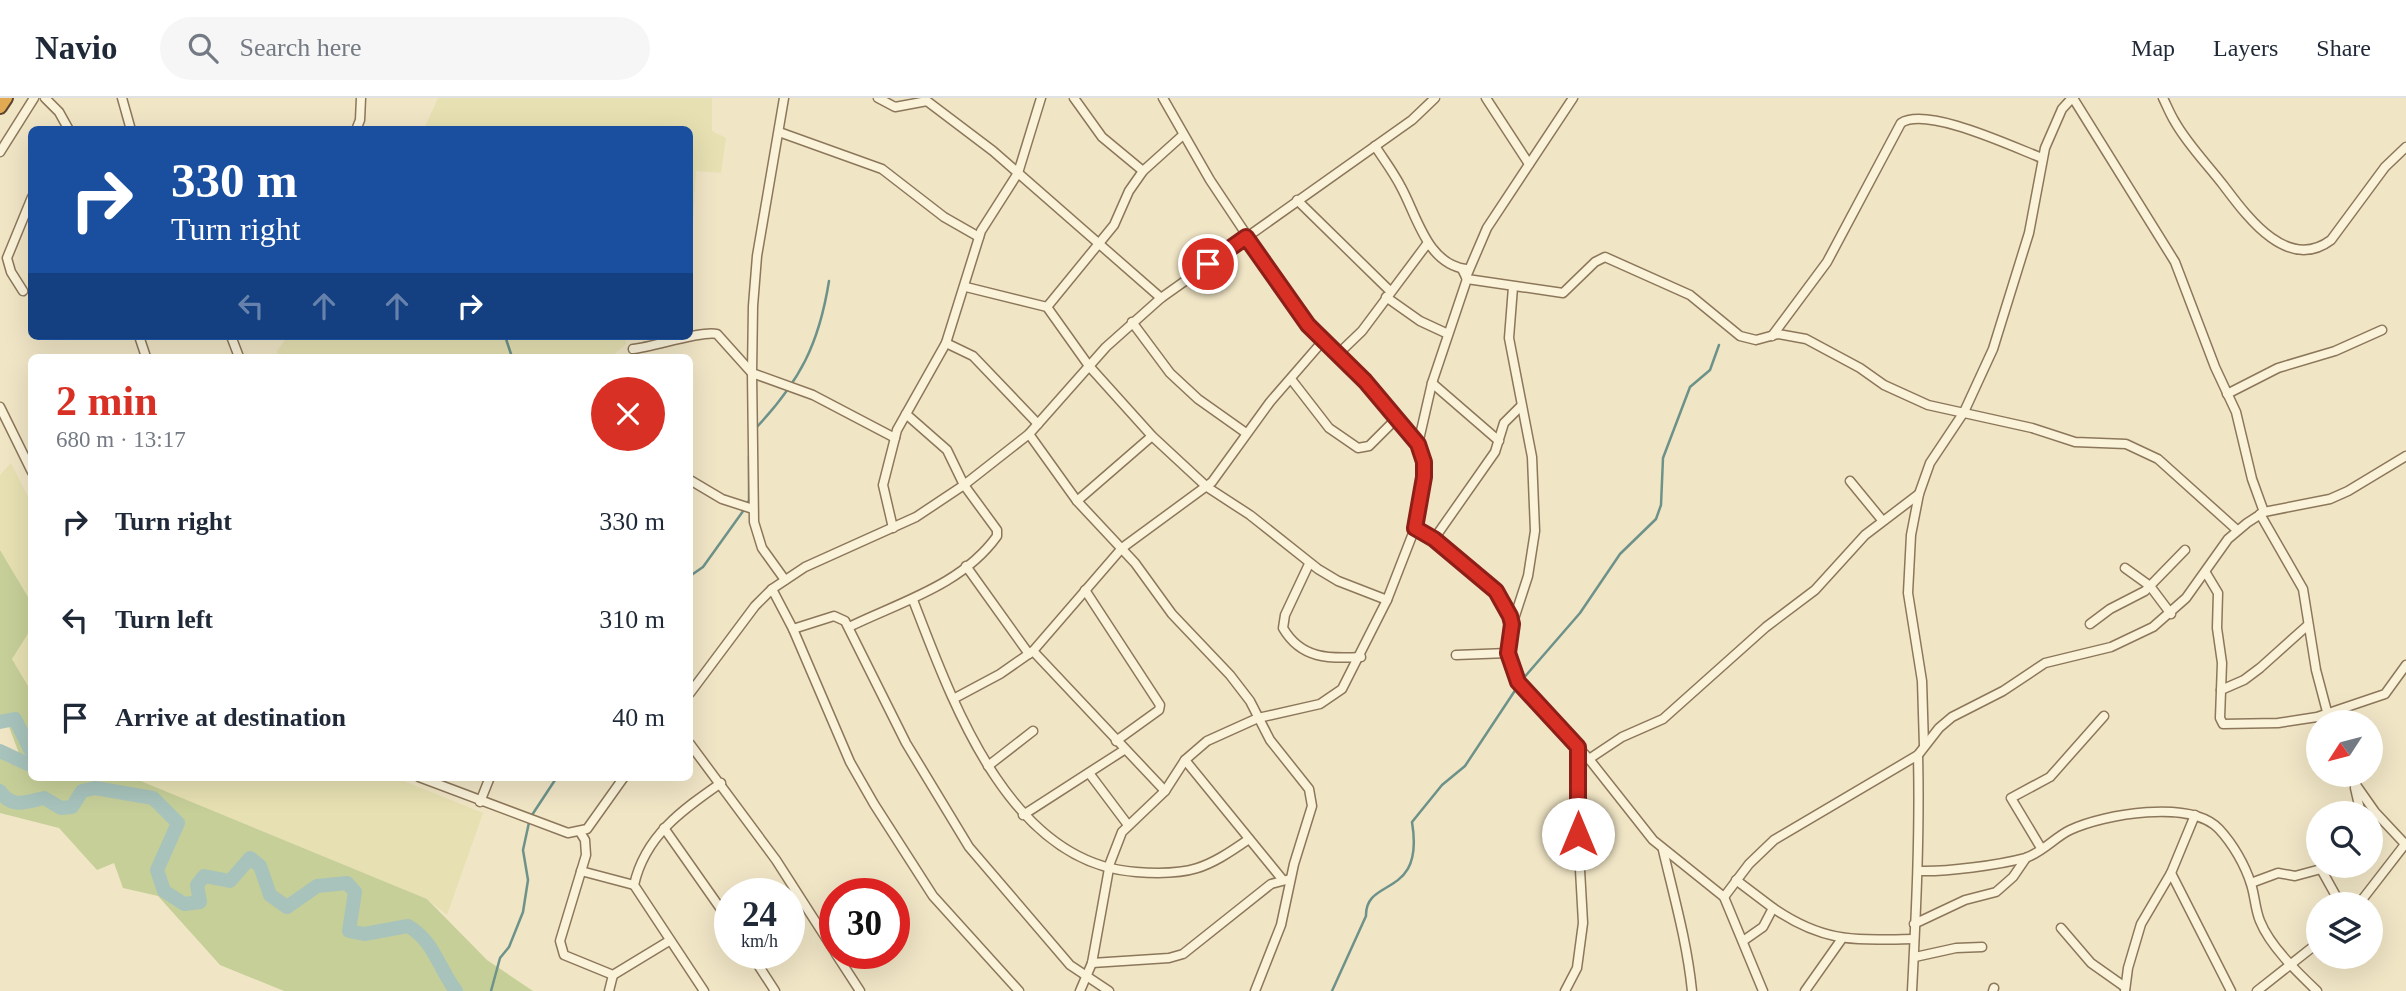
<!DOCTYPE html>
<meta charset="utf-8">
<style>
:root{--surface:#fff;--page:#f6f6f7;--text:#1f2937;--muted:#747a83;--line:#e0e1e3;--accent:#d93025}
body{margin:0;font-family:"Times New Roman",serif;background:var(--page);color:var(--text);height:100vh;display:flex;flex-direction:column;font-size:26px;white-space:nowrap}
*{box-sizing:border-box;margin:0}
p{font-size:23px;color:var(--muted)}
.icon{flex:none;width:38px;height:38px;fill:none;stroke:currentColor;stroke-width:2;stroke-linecap:round;stroke-linejoin:round}
.map{position:relative;flex:1;overflow:hidden}
.sheet{position:absolute;left:28px;top:256px;width:665px;height:427px;display:flex;flex-direction:column;background:var(--surface);border-radius:10px;box-shadow:0 7px 28px #0002}
.sheet>*{flex:none}
.guide{position:absolute;left:28px;top:28px;width:665px;height:214px;border-radius:10px;box-shadow:0 7px 28px #0002;background:#1a4fa0;color:#fff;overflow:hidden}
.needle{width:46px;rotate:234deg}
.buttons{position:absolute;left:2306px;top:612px;display:grid;gap:14px}
.buttons a{display:grid;place-items:center;width:77px;height:77px;border-radius:50%;background:var(--surface);box-shadow:0 7px 28px #0002;font-size:35px}
.speed{position:absolute;left:714px;top:780px;display:flex;gap:14px;font-size:35px;font-weight:700;text-align:center}
.speed>*{display:grid;place-content:center;width:91px;height:91px;border-radius:50%;background:var(--surface);box-shadow:0 7px 28px #0002;line-height:1}
.speed small{font-size:18px;font-weight:400}
.speed .limit{border:10px solid #d22;background:#fff;color:#111}
.pin{position:absolute;display:grid;place-items:center;width:60px;height:60px;color:#fff;margin:-30px;border:4px solid #fff;border-radius:50%;box-shadow:0 2px 7px #0007}
.me{position:absolute;width:77px;margin:-38px;rotate:0deg;stroke-linejoin:round;filter:drop-shadow(0 0 5px #0008)}
.turn{display:flex;align-items:center;gap:24px;height:147px;padding:0 28px;font-size:32px}
.turn .icon{width:91px;height:91px;stroke-width:2.5}
.turn b{display:block;font-size:49px;line-height:60px}
.lanes{display:flex;align-items:center;height:66px;padding:0 28px;background:#0003;justify-content:center;gap:35px;direction:ltr}
.lanes .off{opacity:.35}
.round{display:grid;place-items:center;flex:none;width:74px;height:74px;border-radius:37px;background:var(--page)}
.summary{display:flex;align-items:center;justify-content:space-between;height:119px;padding:0 28px}
h1{font-size:42px;font-weight:600;line-height:52px;color:var(--accent)}
ul{padding:0;list-style:none}
li{display:flex;align-items:center;gap:21px;height:98px;padding:0 28px}
li div{flex:1}
li b{display:block;font-size:26px}
li em{font-style:normal}
header{display:flex;align-items:center;gap:42px;box-sizing:border-box;height:98px;padding:0 35px;background:var(--surface);border-bottom:2px solid var(--line)}
header strong{font-size:33px}
nav{display:flex;gap:38px;margin-inline-start:auto;font-size:24px}
.search{width:490px;height:63px;background:var(--page);display:flex;align-items:center;gap:18px;box-sizing:border-box;padding:0 24px;border-radius:38px;color:var(--muted);font-size:26px}
.map>svg:first-child{display:block}
.farmland{fill:#e6e0b2}
.green{fill:#c6cf98}
.lines{fill:none;stroke-linecap:round;stroke-linejoin:round}
.stream{stroke:#6d928a;stroke-width:2.5}
.river{stroke:#a7c3bc;stroke-width:14}
.minor-casing{stroke:#8c775a;stroke-width:11}
.highway-casing{stroke:#5a442e;stroke-width:16}
.minor{stroke:#faf2d9;stroke-width:8}
.highway{stroke:#e2a953;stroke-width:12}
.route-casing{stroke:#8d1f18;stroke-width:18}
.route{stroke:#d93025;stroke-width:12}
</style>
<header>
<strong>Navio</strong>
<div class="search"><svg class="icon" aria-label="search" viewBox="0 0 24 24"><circle cx="10" cy="10" r="6"/><path d="M15 15l6 6"/></svg>Search here</div>
<nav><a>Map</a><a>Layers</a><a>Share</a></nav>
</header>
<div class="map">
<svg width="2406" height="893" viewBox="0 0 2406 893">
<rect width="100%" height="100%" fill="#f0e5c5"/>
<g class="farmland">
<path d="M 438,0 L 712,0 L 712,33 L 726,40 L 721,75 L 696,73 L 690,178 L 690,32 L 424,31 Z"/>
<path d="M 288,238 L 625,238 L 626,246 L 611,259 L 279,259 L 277,253 Z"/>
<path d="M 11,365 L 31,405 L 31,504 L 0,452 L 0,377 Z"/>
<path d="M 31,531 L 31,593 L 12,561 Z"/>
<path d="M 131,679 L 394,679 L 483,715 L 447,817 L 427,801 Z"/>
</g>
<path class="green" d="M 0,452 L 31,504 L 31,531 L 12,561 L 31,593 L 32,679 L 131,679 L 427,801 L 487,862 L 533,893 L 284,893 L 220,867 L 158,798 L 123,790 L 114,765 L 97,772 L 59,730 L 0,715 L 0,649 L 20,658 L 8,626 L 0,629 Z"/>
<g class="lines">
<g class="stream">
<path d="M 505,238 L 512,259"/>
<path d="M 756,330 C 800,283 819,246 829,183"/>
<path d="M 690,478 L 703,469 L 746,409 L 749,402 L 749,358"/>
<path d="M 1522,582 L 1580,515 L 1620,456 L 1656,421 L 1661,407 L 1663,360 L 1690,289 L 1710,272 L 1719,247"/>
<path d="M 491,893 L 500,860 L 509,849 L 523,814 L 528,782 L 523,752 L 530,720 L 557,679"/>
<path d="M 1332,893 L 1366,818 C 1365,778 1425,802 1412,724 L 1442,687 L 1465,668 L 1518,588"/>
</g>
<g class="river">
<path d="M 0,624 L 15,621 L 32,655"/>
<path d="M 0,653 L 32,668"/>
<path d="M 0,693 C 11,711 27,704 44,700 L 61,710 L 72,709 L 82,693 L 95,690 L 153,700 L 178,725 L 157,772 L 164,793 L 184,806 L 200,804 L 197,787 L 204,778 L 230,783 L 250,760 L 260,768 L 270,797 L 287,809 L 317,788 L 347,785 L 355,794 L 349,833 L 364,836 L 408,828 C 434,843 438,869 456,893"/>
</g>
<g class="minor-casing">
<g id="minor">
<path d="M 45,0 L 59,14 L 69,32"/>
<path d="M 122,0 L 131,32"/>
<path d="M 784,0 L 757,158 L 753,208 L 752,275 L 754,424 L 762,450 L 785,482"/>
<path d="M 878,0 L 895,9 L 927,3 L 993,53 L 1161,200"/>
<path d="M 1074,0 L 1102,39 L 1143,73"/>
<path d="M 1486,0 L 1529,66"/>
<path d="M 2073,0 L 2175,164 L 2215,269 L 2236,314 L 2252,381 L 2264,414"/>
<path d="M 2163,0 C 2167,8 2170,16 2175,24 C 2188,47 2208,67 2224,88 C 2246,117 2287,175 2331,142 L 2385,69 L 2406,49"/>
<path d="M 356,32 L 360,22 L 361,0"/>
<path d="M 779,34 L 882,71 L 944,119 L 979,139"/>
<path d="M 1375,48 C 1384,62 1394,75 1401,89 C 1417,118 1427,166 1466,171"/>
<path d="M 0,54 L 34,0"/>
<path d="M 1297,102 L 1390,193"/>
<path d="M 1466,179 L 1487,130 L 1573,0"/>
<path d="M 1467,181 L 1563,195 L 1595,164 L 1605,159 L 1690,197 L 1740,238 L 1756,242 L 1778,236 L 1806,241 L 1860,270 L 1884,287 L 1928,307 L 2032,330 L 2075,344 L 2126,346 L 2158,361 L 2237,432"/>
<path d="M 966,189 L 1047,209 L 1089,268 L 1152,338 L 1207,389 L 1250,417 L 1318,471 L 1338,483 L 1387,502"/>
<path d="M 1513,189 L 1509,240 L 1532,359 L 1535,433 L 1528,478 L 1513,524"/>
<path d="M 23,193 L 11,174 L 7,160 L 32,99"/>
<path d="M 1386,199 L 1420,223 L 1448,236"/>
<path d="M 1047,209 L 1114,127 L 1129,93 L 1143,73 L 1183,37"/>
<path d="M 1132,224 L 1170,275 L 1198,301 L 1246,335"/>
<path d="M 139,238 L 146,259"/>
<path d="M 231,238 L 239,259"/>
<path d="M 1772,238 L 1827,164 L 1901,25 C 1927,8 2013,49 2042,60"/>
<path d="M 946,245 L 973,258 L 1038,326"/>
<path d="M 633,251 C 654,249 702,232 717,236 L 752,275 L 813,297 L 895,340"/>
<path d="M 1337,257 L 1362,233 L 1427,146"/>
<path d="M 1291,281 L 1329,330 L 1358,350 L 1369,348 L 1396,321"/>
<path d="M 1432,285 L 1499,343"/>
<path d="M 2227,296 L 2278,270 L 2335,253 L 2382,232"/>
<path d="M 0,309 L 32,374"/>
<path d="M 1029,336 L 1077,403 L 1135,465 L 1172,516 L 1230,577 L 1250,603 L 1270,642 L 1309,691 L 1312,708 L 1294,766 L 1281,827 L 1255,893"/>
<path d="M 1418,346 L 1432,285 L 1467,181 L 1462,171"/>
<path d="M 690,382 L 722,401 L 753,411"/>
<path d="M 1850,383 L 1882,422"/>
<path d="M 1077,403 L 1152,338"/>
<path d="M 2260,416 L 2303,491 L 2316,572 L 2330,625"/>
<path d="M 893,430 L 883,387 L 897,332 L 946,245 L 981,133 L 1018,75 L 1041,0"/>
<path d="M 1415,430 L 1434,441 L 1496,493 L 1510,518 L 1512,526 L 1508,555 L 1519,584 L 1589,661 L 1653,742 L 1724,799 L 1763,893"/>
<path d="M 1434,441 L 1495,354 L 1504,325 L 1520,309"/>
<path d="M 1309,466 L 1285,517 L 1283,530 C 1301,561 1329,561 1361,559"/>
<path d="M 966,468 L 1029,556"/>
<path d="M 2125,470 L 2150,488 L 2171,516"/>
<path d="M 2206,475 L 2218,495 L 2217,530 L 2222,565 L 2220,620 L 2223,626 L 2278,625 L 2317,619 L 2385,596 L 2406,567"/>
<path d="M 772,491 L 793,531 L 850,664 L 874,706 L 933,798 L 1019,893"/>
<path d="M 1085,492 L 1160,607 L 1159,612 L 1116,643"/>
<path d="M 913,502 C 952,603 1009,766 1136,774 C 1190,778 1206,771 1249,741"/>
<path d="M 2090,526 L 2110,511 L 2145,493 L 2185,452"/>
<path d="M 849,529 C 900,504 962,487 997,438 L 997,432 L 964,387 L 947,352 L 906,316"/>
<path d="M 793,531 L 834,518 L 845,523 L 906,645 L 969,749 L 1070,867 L 1109,893"/>
<path d="M 1033,553 L 1165,693"/>
<path d="M 1456,557 L 1508,555"/>
<path d="M 2221,592 L 2244,582 L 2260,570 L 2308,527"/>
<path d="M 690,595 L 755,508 L 772,491 L 805,469 L 916,419 L 964,387 L 1029,336 L 1106,249 L 1161,200 L 1412,22 L 1435,0"/>
<path d="M 955,600 L 1000,576 L 1033,553 L 1122,450 L 1212,384 L 1270,304 L 1322,244"/>
<path d="M 690,646 L 776,762 L 835,854"/>
<path d="M 1924,648 L 1922,583 L 1908,495 L 1911,437 L 1919,396 L 1930,365 L 1964,314 L 1993,251 L 2029,135 L 2045,50 L 2062,11 L 2072,0"/>
<path d="M 1589,661 L 1622,639 L 1663,621 L 1766,529 L 1815,492 L 1865,437 L 1919,396"/>
<path d="M 1185,662 L 1282,781"/>
<path d="M 988,668 L 1033,633"/>
<path d="M 1089,675 L 1128,727"/>
<path d="M 2349,677 L 2375,714 L 2406,747"/>
<path d="M 419,679 L 568,735 L 587,731 L 624,679"/>
<path d="M 2355,690 L 2361,716"/>
<path d="M 480,704 L 490,679"/>
<path d="M 1023,717 L 1124,652"/>
<path d="M 664,730 L 730,824"/>
<path d="M 580,734 L 585,742 L 586,757 L 560,843 L 564,857 L 613,877 L 669,843"/>
<path d="M 2041,750 L 2011,700 L 2050,679 L 2104,618"/>
<path d="M 1663,752 C 1674,799 1687,844 1692,893"/>
<path d="M 2331,768 L 2321,771 L 2341,807"/>
<path d="M 581,773 L 634,787"/>
<path d="M 1919,773 C 1946,774 1999,767 2025,760 C 2042,755 2055,739 2070,732 C 2104,716 2191,701 2219,731 C 2233,746 2245,767 2251,786 C 2255,798 2255,811 2260,823 C 2270,848 2297,874 2317,893"/>
<path d="M 2171,775 L 2231,893"/>
<path d="M 1736,782 L 1773,810 L 1763,829 L 1743,843"/>
<path d="M 2251,785 L 2278,775 L 2295,778 L 2321,771"/>
<path d="M 1724,799 L 1749,766 L 1774,742 L 1918,657 L 1939,630 L 1952,619 L 2003,593 L 2045,565 L 2111,549 L 2153,529 L 2186,500 L 2228,441 L 2247,425 L 2264,414 L 2330,401 L 2348,393 L 2406,358"/>
<path d="M 2358,807 L 2406,745"/>
<path d="M 1773,810 C 1824,845 1854,842 1914,841"/>
<path d="M 1914,826 L 1965,802 L 1996,794 L 2013,779 L 2026,760"/>
<path d="M 2061,830 L 2091,865 L 2125,889"/>
<path d="M 751,856 L 775,893"/>
<path d="M 836,856 L 860,893"/>
<path d="M 1915,859 L 1956,850 L 1982,849"/>
<path d="M 1092,865 L 1169,860 L 1183,856 L 1271,786 L 1290,781"/>
<path d="M 609,893 L 613,877"/>
<path d="M 704,893 L 634,787 C 645,738 682,712 721,685"/>
<path d="M 1080,893 L 1092,865 L 1110,765 L 1122,734 L 1165,693 L 1185,662 L 1207,643 L 1258,620 L 1320,606 L 1342,591 L 1387,502 L 1415,430 L 1425,379 L 1424,364 L 1418,346 L 1376,294 L 1322,244 L 1292,205 L 1210,82 L 1163,0"/>
<path d="M 1565,893 L 1577,870 L 1583,825 L 1578,736 L 1579,649"/>
<path d="M 1805,893 L 1841,842"/>
<path d="M 1912,893 C 1916,815 1920,736 1918,657"/>
<path d="M 1993,893 L 1994,890"/>
<path d="M 2125,893 L 2128,870 L 2141,826 L 2171,775 L 2195,717"/>
<path d="M 2257,893 L 2319,844"/>
</g>
</g>
<g class="highway-casing">
<path id="highway" d="M 0,9 L 6,0"/>
</g>
<use href="#minor" class="minor"/>
<use href="#highway" class="highway"/>
</g>
<g class="lines">
<g class="route-casing">
<path id="route" d="M 1208,166 L 1246,139 L 1308,227 L 1365,283 L 1418,346 L 1424,364 L 1424,379 L 1415,430 L 1434,441 L 1496,493 L 1510,518 L 1512,526 L 1508,555 L 1518,584 L 1578,649 L 1578,736"/>
</g>
<use href="#route" class="route"/>
</g>
</svg>
<div class="buttons">
<a><svg class="needle" viewBox="-14 -14 28 28"><path d="M0-13l5 13h-10z" fill="#e53935"/><path d="M0 13l5-13h-10z" fill="#747a83"/></svg></a>
<a><svg class="icon" aria-label="search" viewBox="0 0 24 24"><circle cx="10" cy="10" r="6"/><path d="M15 15l6 6"/></svg></a>
<a><svg class="icon" aria-label="layers" viewBox="0 0 24 24"><path d="M12 4l9 5-9 5-9-5zM3 14l9 5 9-5"/></svg></a>
</div>
<div class="speed"><div>24<small>km/h</small></div><div class="limit">30</div></div>
<div class="pin" style="left:1208px;top:166px;background:#d93025"><svg class="icon" aria-label="arrive" viewBox="0 0 24 24"><path d="M6 21V4h12l-3 4 3 4H6"/></svg></div>
<svg class="me" style="left:1578px;top:736px" viewBox="-20 -20 40 40"><circle r="19" fill="#fff"/><path d="M0-13L10 11 0 6-10 11z" fill="#d93025"/></svg>
<div class="guide">
<div class="turn"><svg class="icon" aria-label="right" viewBox="0 0 24 24"><path d="M7 20v-9h11M14 6l5 5-5 5"/></svg><div><b>330 m</b>Turn right</div></div>
<div class="lanes"><svg class="icon off" aria-label="left" viewBox="0 0 24 24"><path d="M17 20v-9H6M10 6l-5 5 5 5"/></svg><svg class="icon off" aria-label="ahead" viewBox="0 0 24 24"><path d="M12 20V5M6 11l6-6 6 6"/></svg><svg class="icon off" aria-label="ahead" viewBox="0 0 24 24"><path d="M12 20V5M6 11l6-6 6 6"/></svg><svg class="icon" aria-label="right" viewBox="0 0 24 24"><path d="M7 20v-9h11M14 6l5 5-5 5"/></svg></div>
</div>
<section class="sheet">
<div class="summary"><div><h1>2 min</h1><p>680 m · 13:17</p></div><a class="round" style="background:#d93025;color:#fff"><svg class="icon" aria-label="close" viewBox="0 0 24 24"><path d="M6 6l12 12M18 6L6 18"/></svg></a></div>
<ul>
<li><svg class="icon" aria-label="right" viewBox="0 0 24 24"><path d="M7 20v-9h11M14 6l5 5-5 5"/></svg><div><b>Turn right</b></div><em>330 m</em></li>
<li><svg class="icon" aria-label="left" viewBox="0 0 24 24"><path d="M17 20v-9H6M10 6l-5 5 5 5"/></svg><div><b>Turn left</b></div><em>310 m</em></li>
<li><svg class="icon" aria-label="arrive" viewBox="0 0 24 24"><path d="M6 21V4h12l-3 4 3 4H6"/></svg><div><b>Arrive at destination</b></div><em>40 m</em></li>
</ul>
</section>
</div>
